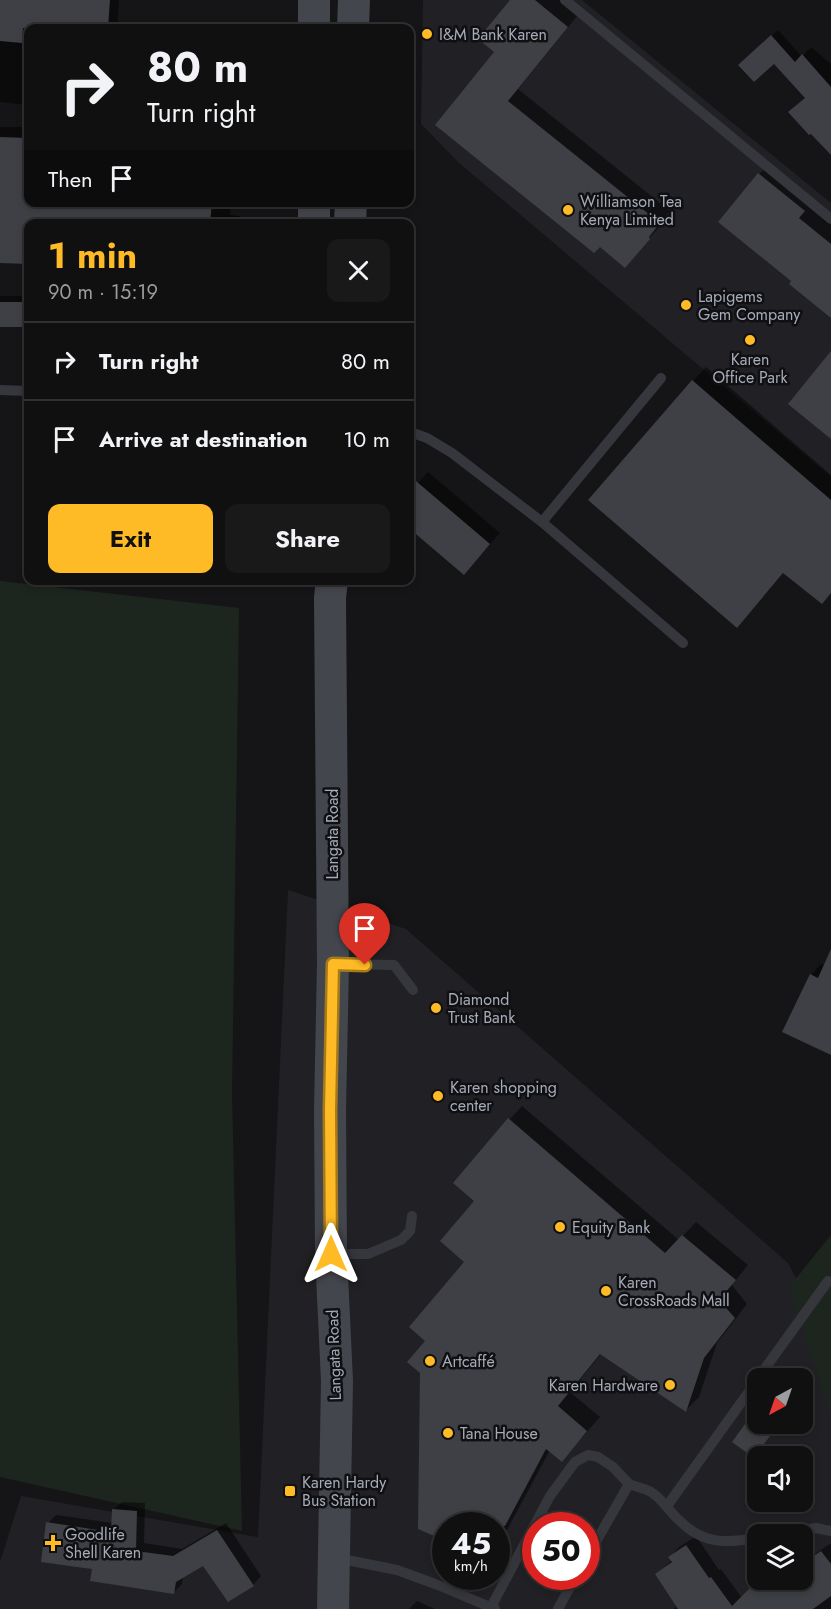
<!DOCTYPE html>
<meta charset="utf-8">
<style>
:root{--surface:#101011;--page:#19191a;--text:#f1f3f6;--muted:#9c9d9f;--line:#303031;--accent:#ffbb26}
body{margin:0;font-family:Jost,sans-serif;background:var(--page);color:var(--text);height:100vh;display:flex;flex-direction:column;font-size:22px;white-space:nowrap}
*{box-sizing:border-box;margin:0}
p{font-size:20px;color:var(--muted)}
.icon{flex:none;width:33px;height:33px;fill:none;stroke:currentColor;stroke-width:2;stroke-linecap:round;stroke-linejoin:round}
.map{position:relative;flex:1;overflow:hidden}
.panel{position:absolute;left:24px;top:219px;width:390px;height:366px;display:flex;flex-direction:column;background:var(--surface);border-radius:12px;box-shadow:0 3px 9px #0003,0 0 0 2px var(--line)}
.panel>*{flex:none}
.guide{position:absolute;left:24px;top:24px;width:390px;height:183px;border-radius:12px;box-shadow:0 3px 9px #0003,0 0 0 2px var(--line);background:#101011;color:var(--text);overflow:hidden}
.needle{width:39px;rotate:220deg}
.controls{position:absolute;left:747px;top:1368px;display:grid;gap:12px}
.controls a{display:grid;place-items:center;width:66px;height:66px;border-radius:12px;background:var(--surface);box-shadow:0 3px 9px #0003,0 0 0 2px var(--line);font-size:30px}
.speed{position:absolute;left:432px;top:1512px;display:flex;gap:12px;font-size:30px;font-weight:700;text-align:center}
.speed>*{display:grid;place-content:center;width:78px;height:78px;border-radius:50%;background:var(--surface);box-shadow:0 3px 9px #0003,0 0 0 2px var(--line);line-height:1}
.speed small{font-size:15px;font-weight:400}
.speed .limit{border:9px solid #d22;background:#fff;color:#111}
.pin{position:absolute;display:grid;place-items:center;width:51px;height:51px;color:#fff;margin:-62px -26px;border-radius:50% 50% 50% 0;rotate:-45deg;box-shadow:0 0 6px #0007}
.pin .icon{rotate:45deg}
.me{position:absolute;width:66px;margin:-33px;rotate:0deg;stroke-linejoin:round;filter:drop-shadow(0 0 4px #0008)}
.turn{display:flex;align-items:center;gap:21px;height:126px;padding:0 24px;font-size:27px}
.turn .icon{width:78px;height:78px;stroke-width:2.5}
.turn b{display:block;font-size:42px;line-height:51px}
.then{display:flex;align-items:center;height:57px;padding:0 24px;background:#0003;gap:12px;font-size:22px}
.round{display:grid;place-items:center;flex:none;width:63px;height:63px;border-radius:12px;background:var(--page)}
.headline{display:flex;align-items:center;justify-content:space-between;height:102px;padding:0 24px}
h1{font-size:36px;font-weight:700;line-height:45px;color:var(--accent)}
.button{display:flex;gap:12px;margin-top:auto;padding:12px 24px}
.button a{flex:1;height:69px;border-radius:12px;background:var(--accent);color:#111;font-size:24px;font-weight:700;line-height:69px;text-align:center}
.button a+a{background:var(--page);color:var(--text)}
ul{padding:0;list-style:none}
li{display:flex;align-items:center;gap:18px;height:78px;padding:0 24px;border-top:2px solid var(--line)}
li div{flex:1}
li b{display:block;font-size:22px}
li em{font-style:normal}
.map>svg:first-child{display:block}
.built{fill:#212125;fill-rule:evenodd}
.green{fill:#1d261e}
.shadow{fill:#0007}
.building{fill:#3f4045}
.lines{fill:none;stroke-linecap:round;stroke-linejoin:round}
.lane{stroke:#36373d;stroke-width:10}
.secondary{stroke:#44464d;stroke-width:32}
.route-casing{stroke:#a67a19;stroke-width:15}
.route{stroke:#ffbb26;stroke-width:10}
.poi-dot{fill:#ffbb26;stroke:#101012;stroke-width:2}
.labels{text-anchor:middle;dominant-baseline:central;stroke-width:5;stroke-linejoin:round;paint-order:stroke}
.poi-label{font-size:16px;fill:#a6abb9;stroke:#101012;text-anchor:start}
.street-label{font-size:16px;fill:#a6abb9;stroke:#101012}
</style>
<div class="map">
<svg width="831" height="1609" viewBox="0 0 831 1609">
<rect width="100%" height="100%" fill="#151517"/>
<g class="built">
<path d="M 423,0 L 582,0 L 831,203 L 831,477 L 459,163 L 421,124 Z"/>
<path d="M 288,890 L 406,929 L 788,1263 L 805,1296 L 831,1373 L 831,1609 L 0,1609 L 0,1562 L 21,1496 L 258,1537 ZM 758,1378 L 802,1378 L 802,1424 L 758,1424 ZM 758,1456 L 802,1456 L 802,1502 L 758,1502 ZM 446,1526 L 496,1526 L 496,1576 L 446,1576 ZM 536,1526 L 586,1526 L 586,1576 L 536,1576 ZM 758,1534 L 802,1534 L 802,1580 L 758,1580 Z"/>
</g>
<g class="green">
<path d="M 0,581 L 239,608 L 232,1094 L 242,1531 L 0,1477 Z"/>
<path d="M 831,1235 L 831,1414 L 789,1287 Z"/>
</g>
<g class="shadow">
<path d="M 0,0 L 119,0 L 117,28 L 28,28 L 28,105 L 0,102 Z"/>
<path d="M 512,0 L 560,0 L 578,15 L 518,89 L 670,211 L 659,225 L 660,226 L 625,266 L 600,245 L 437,125 L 496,52 Z"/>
<path d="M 778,30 L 802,57 L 811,47 L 831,64 L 831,141 L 807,98 L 775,62 L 746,59 Z"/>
<path d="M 0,127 L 28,127 L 28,202 L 231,202 L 230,215 L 240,216 L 240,224 L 28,224 L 28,262 L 0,262 Z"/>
<path d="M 770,164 L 809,207 L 831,225 L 831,316 L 794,280 L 759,174 Z"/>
<path d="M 0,296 L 28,296 L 28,325 L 0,326 Z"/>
<path d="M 706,367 L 831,475 L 831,593 L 822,602 L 784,572 L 750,612 L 693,381 Z"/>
<path d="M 428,472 L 500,533 L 464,573 L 410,527 L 410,492 Z"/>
<path d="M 831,957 L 831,1054 L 811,975 L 821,964 L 825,966 Z"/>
<path d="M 522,1106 L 679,1240 L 696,1222 L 748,1265 L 732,1285 L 747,1304 L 717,1343 L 699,1397 L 686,1410 L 601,1354 L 570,1392 L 600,1417 L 562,1460 L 550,1450 L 500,1543 L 496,1547 L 496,1526 L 427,1341 L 466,1262 L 476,1201 L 509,1120 Z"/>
<path d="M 758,1409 L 758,1424 L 779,1424 L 761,1449 L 754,1456 L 734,1442 Z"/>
<path d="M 122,1502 L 145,1503 L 144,1543 L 182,1549 L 226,1523 L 261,1576 L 253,1585 L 204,1564 L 183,1576 L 182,1584 L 173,1593 L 94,1568 L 48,1523 L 56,1515 L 113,1523 L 113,1510 Z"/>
<path d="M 696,1536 L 719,1570 L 721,1569 L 742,1598 L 760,1580 L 802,1580 L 802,1563 L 831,1543 L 831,1609 L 673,1609 L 678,1606 L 657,1574 L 672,1560 L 670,1557 L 679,1547 Z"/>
<path d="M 417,1601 L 435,1609 L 409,1609 Z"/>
</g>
<g class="building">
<path d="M 0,0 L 110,0 L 108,28 L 23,28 L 22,43 L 0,41 Z"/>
<path d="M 510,0 L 535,0 L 568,27 L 508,101 L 660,223 L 649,237 L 650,239 L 625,268 L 600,247 L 594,253 L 435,125 L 494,52 L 478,39 Z"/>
<path d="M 771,35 L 795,62 L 802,54 L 831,87 L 831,155 L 811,134 L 809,135 L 788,112 L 805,98 L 774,64 L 754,82 L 738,65 Z"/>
<path d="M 0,137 L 28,138 L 28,202 L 212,202 L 210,224 L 135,224 L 135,221 L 93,219 L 93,224 L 28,224 L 28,264 L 0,263 Z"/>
<path d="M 758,173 L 805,211 L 799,218 L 831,244 L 831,318 L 789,284 L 791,281 L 718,222 Z"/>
<rect x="0" y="302" width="28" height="25"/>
<path d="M 831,351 L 831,439 L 788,404 Z"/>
<path d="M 692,380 L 831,500 L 831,593 L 822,604 L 783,573 L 737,628 L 588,500 Z"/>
<path d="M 410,476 L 490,544 L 464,575 L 410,529 Z"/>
<path d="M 831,949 L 831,1055 L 782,1032 L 810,974 L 818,978 Z"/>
<path d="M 508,1118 L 665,1253 L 682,1235 L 736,1280 L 719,1300 L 735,1318 L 704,1358 L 686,1412 L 600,1354 L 558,1406 L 587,1431 L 562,1462 L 546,1449 L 505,1526 L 446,1526 L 446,1541 L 418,1529 L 420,1373 L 407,1362 L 425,1341 L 409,1327 L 464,1262 L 440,1241 L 474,1201 L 453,1183 Z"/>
<path d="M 745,1424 L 779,1424 L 754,1458 L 732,1442 Z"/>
<path d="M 112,1509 L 137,1511 L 136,1551 L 173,1556 L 217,1530 L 254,1586 L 228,1602 L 203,1566 L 176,1582 L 174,1594 L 90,1581 L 92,1569 L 41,1562 L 46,1522 L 111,1532 Z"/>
<path d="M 686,1545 L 709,1578 L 711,1577 L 732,1606 L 758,1580 L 802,1580 L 802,1564 L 821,1551 L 831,1564 L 831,1596 L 813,1609 L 678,1609 L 655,1574 L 672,1562 L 668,1557 Z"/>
</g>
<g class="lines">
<g class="lane">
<path d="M 565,0 L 831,219"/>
<path d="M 0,390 L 28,391"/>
<path d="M 410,432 L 427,438 L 452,453 L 542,522 L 683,643"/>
<path d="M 542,522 L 661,378"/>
<path d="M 336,964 L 394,965 L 413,990"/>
<path d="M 333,1254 L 368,1254 L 401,1240 L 410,1231 L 412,1216"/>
<path d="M 758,1378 L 828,1281"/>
<path d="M 629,1484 C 636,1487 644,1488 651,1492 C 663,1499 669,1512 680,1521 C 704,1545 727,1543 758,1538"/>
<path d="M 667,1506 L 758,1379"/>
<path d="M 777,1534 L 816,1528 L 831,1531"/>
<path d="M 337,1558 L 397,1570 L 438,1585 L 495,1609"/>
<path d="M 491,1607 L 550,1496 L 575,1462 L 588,1455 L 598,1457 L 613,1467 L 629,1484 L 586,1559"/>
<path d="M 558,1609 L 576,1576"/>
</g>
<g class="secondary">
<path d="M 314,28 L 314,0"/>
<path d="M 353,28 L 354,0"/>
<path d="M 314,202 L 314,224"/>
<path d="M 350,224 L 351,202"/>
<path d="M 332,580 L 330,598 L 333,964 L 330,1110 L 331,1254 L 337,1381 L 333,1609"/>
</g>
</g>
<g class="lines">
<g class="route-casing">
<path id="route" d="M 331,1254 L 330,1110 L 333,964 L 365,965"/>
</g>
<use href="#route" class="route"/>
</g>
<g class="poi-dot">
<circle cx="427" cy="34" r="6"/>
<circle cx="568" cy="210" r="6"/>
<circle cx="686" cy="305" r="6"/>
<circle cx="750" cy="340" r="6"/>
<circle cx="436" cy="1008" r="6"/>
<circle cx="438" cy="1096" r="6"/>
<circle cx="560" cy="1227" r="6"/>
<circle cx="606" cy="1291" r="6"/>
<circle cx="430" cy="1361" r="6"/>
<circle cx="670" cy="1385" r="6"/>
<circle cx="448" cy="1433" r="6"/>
<rect x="284" y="1485" width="12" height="12" rx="3"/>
<path d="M50 1534h6v6h6v6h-6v6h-6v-6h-6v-6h6z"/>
</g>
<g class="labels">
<g class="poi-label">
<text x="439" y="34">I&amp;M Bank Karen</text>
<text x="580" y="201">Williamson Tea<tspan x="580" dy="18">Kenya Limited</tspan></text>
<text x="698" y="296">Lapigems<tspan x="698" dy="18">Gem Company</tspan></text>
<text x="750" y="359" text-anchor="middle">Karen<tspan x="750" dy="18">Office Park</tspan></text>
<text x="448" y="999">Diamond<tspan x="448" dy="18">Trust Bank</tspan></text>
<text x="450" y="1087">Karen shopping<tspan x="450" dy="18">center</tspan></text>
<text x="572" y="1227">Equity Bank</text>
<text x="618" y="1282">Karen<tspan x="618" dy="18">CrossRoads Mall</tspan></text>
<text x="442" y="1361">Artcaffé</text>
<text x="658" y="1385" text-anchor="end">Karen Hardware</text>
<text x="460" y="1433">Tana House</text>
<text x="302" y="1482">Karen Hardy<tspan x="302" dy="18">Bus Station</tspan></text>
<text x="65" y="1534">Goodlife<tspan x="65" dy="18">Shell Karen</tspan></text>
</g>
<g class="street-label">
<text transform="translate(332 834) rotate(-90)">Langata Road</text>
<text transform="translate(334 1355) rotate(-92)">Langata Road</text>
</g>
</g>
</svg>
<div class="controls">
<a><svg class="needle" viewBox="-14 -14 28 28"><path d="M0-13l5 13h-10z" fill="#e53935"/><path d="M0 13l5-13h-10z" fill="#9c9d9f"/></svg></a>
<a><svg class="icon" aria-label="sound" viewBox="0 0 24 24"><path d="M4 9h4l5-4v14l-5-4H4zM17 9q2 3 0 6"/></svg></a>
<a><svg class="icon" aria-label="layers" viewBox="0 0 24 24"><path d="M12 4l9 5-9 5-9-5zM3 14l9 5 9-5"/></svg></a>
</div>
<div class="speed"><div>45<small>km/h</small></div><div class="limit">50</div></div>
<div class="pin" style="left:365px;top:965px;background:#d93025"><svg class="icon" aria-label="arrive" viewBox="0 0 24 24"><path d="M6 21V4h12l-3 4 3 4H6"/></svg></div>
<svg class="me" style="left:331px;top:1254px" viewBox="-20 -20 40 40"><path d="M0-17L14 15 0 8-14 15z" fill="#ffbb26" stroke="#fff" stroke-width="4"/></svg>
<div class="guide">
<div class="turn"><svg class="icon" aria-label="right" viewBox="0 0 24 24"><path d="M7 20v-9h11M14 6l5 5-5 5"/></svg><div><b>80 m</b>Turn right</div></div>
<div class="then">Then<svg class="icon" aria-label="arrive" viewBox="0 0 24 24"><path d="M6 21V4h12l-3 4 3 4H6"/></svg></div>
</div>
<section class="panel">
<div class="headline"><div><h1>1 min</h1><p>90 m · 15:19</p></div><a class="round"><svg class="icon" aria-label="close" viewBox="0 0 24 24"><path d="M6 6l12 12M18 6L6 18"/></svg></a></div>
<ul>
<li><svg class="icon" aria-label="right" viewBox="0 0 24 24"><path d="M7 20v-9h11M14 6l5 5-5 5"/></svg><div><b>Turn right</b></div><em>80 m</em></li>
<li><svg class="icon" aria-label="arrive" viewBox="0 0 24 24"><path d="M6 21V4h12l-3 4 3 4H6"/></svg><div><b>Arrive at destination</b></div><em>10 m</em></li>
</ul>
<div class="button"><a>Exit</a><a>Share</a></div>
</section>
</div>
